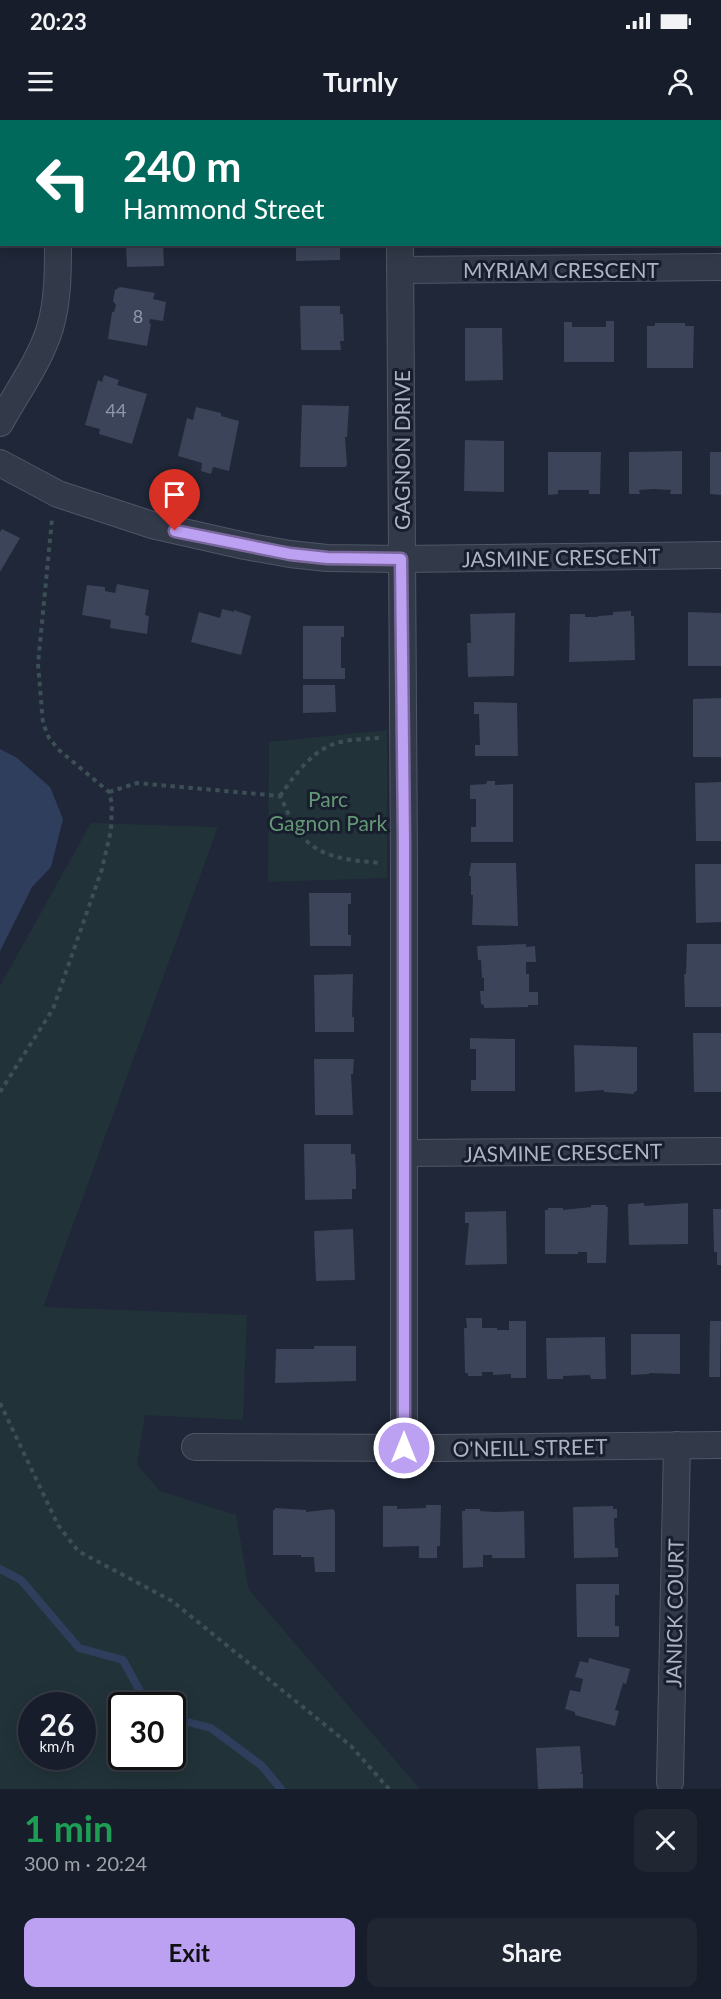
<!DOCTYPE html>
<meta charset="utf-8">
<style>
:root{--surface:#171d2a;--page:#202632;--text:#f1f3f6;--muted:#9ea2a8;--line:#363b47;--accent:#bca0f2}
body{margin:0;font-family:Lato,sans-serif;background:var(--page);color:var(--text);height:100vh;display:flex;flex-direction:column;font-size:22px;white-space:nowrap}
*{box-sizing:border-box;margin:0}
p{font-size:20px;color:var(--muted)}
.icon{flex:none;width:33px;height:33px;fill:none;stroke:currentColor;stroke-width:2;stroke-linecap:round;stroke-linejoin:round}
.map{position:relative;height:1669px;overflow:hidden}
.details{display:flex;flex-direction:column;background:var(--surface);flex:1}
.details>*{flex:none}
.banner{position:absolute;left:0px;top:0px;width:722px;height:126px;box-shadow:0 3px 15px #0003,0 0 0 2px var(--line);background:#00695c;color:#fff;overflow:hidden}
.speed{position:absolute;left:18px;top:1572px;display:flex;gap:12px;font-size:30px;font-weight:700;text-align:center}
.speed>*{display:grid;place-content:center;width:78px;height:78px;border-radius:50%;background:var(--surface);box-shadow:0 3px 15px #0003,0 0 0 2px var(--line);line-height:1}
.speed small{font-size:15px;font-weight:400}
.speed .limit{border:3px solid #111;border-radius:9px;background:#fff;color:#111}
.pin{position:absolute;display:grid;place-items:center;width:51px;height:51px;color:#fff;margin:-62px -26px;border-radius:50% 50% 50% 0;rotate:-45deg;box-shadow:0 0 6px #0007}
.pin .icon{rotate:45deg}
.me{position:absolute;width:66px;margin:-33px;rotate:0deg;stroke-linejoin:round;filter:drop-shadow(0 0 4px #0008)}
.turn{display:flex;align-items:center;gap:21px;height:126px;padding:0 24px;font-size:27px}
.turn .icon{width:78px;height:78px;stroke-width:2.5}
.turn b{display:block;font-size:42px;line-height:51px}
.round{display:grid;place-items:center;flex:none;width:63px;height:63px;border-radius:12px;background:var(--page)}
.summary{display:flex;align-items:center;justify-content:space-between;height:102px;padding:0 24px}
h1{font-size:36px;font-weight:700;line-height:45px;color:#1e9e55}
.button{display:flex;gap:12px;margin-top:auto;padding:12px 24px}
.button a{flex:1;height:69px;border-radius:12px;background:var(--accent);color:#111;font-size:24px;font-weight:700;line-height:69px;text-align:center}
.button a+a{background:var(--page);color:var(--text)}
.status{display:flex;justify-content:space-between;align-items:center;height:42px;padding:0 30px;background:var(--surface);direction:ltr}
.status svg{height:16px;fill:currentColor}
header{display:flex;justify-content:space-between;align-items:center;height:78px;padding:0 24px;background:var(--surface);font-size:27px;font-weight:700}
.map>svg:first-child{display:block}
.green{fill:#213339;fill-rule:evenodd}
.water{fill:#303e5e}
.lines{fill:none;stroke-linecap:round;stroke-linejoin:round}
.stream{stroke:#303e5e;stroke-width:8}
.building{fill:#3b4458}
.minor-casing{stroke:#505666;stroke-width:28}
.path{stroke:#3b4f54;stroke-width:4;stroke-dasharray:4.5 4.5;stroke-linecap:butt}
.minor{stroke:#323948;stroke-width:26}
.route-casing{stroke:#7a689d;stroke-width:15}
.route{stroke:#bca0f2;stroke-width:10}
.labels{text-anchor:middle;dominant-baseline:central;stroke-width:6;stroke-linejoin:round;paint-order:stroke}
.number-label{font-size:18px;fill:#9097aa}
.street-label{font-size:21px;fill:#adb3c5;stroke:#181e2d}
.park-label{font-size:21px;fill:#639775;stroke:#181e2d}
</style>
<div class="status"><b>20:23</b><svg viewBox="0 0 49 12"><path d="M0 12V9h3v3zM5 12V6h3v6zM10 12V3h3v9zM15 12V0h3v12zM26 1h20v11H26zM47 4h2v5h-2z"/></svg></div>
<header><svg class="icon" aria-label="menu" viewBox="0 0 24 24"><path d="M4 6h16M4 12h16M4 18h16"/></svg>Turnly<svg class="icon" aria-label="person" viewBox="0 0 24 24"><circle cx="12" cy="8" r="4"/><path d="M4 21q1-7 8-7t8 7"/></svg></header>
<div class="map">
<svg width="721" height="1669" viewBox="0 0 721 1669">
<rect width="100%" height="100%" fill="#1f2738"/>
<g class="green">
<path d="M 387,610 L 387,758 L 268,762 L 269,622 Z"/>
<path d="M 91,703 L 218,707 L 43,1187 L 247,1195 L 243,1300 L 145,1295 L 137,1345 L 160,1371 L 236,1395 L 249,1470 L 420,1669 L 0,1669 L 0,866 ZM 32,1586 L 82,1586 L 82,1636 L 32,1636 ZM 122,1586 L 172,1586 L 172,1636 L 122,1636 Z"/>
</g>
<path class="water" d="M 0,629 L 17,638 L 50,667 L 63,699 L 51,747 L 32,767 L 0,831 Z"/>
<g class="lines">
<g class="stream">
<path d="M 0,1449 L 21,1460 L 79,1528 L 123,1540 L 148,1586"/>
<path d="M 172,1598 L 211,1608 L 262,1646 L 281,1669"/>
</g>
</g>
<g class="building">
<path d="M 126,124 L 163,124 L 164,146 L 127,147 Z"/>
<path d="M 296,124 L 340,124 L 340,140 L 296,141 Z"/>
<path d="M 120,167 L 155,173 L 153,179 L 166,182 L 163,201 L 150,199 L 149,203 L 151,204 L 147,226 L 108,219 L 112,192 L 114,192 L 116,185 L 113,181 L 115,170 Z"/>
<path d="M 300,186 L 340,186 L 340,194 L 343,194 L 344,221 L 340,221 L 341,230 L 301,230 Z"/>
<path d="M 606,201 L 614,201 L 614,242 L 564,242 L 564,202 L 572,202 L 572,207 L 606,207 Z"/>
<path d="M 655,203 L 685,203 L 685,206 L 694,206 L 693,248 L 647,248 L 647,206 L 655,206 Z"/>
<path d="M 465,208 L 502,208 L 503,260 L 465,261 Z"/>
<path d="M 104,255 L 119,260 L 117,265 L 147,274 L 132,324 L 99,314 L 100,309 L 85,305 L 98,260 L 102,262 Z"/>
<path d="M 302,285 L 349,286 L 347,317 L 345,317 L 347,345 L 345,347 L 300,347 Z"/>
<path d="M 196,287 L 221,293 L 221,296 L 239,301 L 229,351 L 213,347 L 211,354 L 201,351 L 202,343 L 178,336 L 187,298 L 193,300 Z"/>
<path d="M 465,320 L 504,321 L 504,372 L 464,371 Z"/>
<path d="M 682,331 L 682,374 L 670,374 L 671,370 L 654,369 L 639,370 L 640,374 L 629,374 L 629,332 Z"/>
<path d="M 548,332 L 601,332 L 600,374 L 589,374 L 589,370 L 558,370 L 558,374 L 548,375 Z"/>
<path d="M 710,332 L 721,332 L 721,375 L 710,374 Z"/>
<path d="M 2,409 L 20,418 L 0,452 L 0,412 Z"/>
<path d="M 117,464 L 149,470 L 145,495 L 149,496 L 147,514 L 110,508 L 111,500 L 82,495 L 87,465 L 105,467 L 105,471 L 115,473 Z"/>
<path d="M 222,489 L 234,492 L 234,490 L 251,496 L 241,535 L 191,522 L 199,492 L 220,498 Z"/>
<path d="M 631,491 L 631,496 L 634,496 L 635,540 L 569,542 L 570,494 L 585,494 L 585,497 L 598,497 L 598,496 L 613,495 L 613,492 Z"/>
<path d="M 688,492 L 721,493 L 721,546 L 688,546 Z"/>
<path d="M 515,493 L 514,556 L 468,557 L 467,523 L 471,523 L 470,494 Z"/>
<path d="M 303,506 L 344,506 L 344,517 L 341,517 L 341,548 L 345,548 L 345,559 L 303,559 Z"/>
<path d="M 303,565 L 335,565 L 336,592 L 303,593 Z"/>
<path d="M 721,578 L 721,637 L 693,637 L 693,579 Z"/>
<path d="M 474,582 L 517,583 L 518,636 L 475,636 L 475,625 L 480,625 L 479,594 L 474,594 Z"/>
<path d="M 487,661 L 495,661 L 495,665 L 513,664 L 513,722 L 471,722 L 471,707 L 476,707 L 476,679 L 470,679 L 470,665 L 486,664 Z"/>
<path d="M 721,662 L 721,721 L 696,721 L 695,663 Z"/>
<path d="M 471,743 L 516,743 L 518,806 L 473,805 L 472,804 L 473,775 L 471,775 L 471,756 L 469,756 Z"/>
<path d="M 695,744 L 721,744 L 721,802 L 696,803 Z"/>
<path d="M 309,773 L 351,773 L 351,784 L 348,784 L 348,815 L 351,815 L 351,826 L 310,826 Z"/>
<path d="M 526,824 L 526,827 L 535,826 L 536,842 L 526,842 L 526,854 L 529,854 L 529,872 L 538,872 L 538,885 L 528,885 L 528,887 L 484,888 L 484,885 L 481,884 L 480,871 L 484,871 L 484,858 L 482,858 L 481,840 L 478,840 L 477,826 Z"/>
<path d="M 687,824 L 721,824 L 721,887 L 685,887 L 684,854 L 686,854 Z"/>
<path d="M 353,854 L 352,897 L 354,897 L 354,912 L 315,912 L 314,855 Z"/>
<path d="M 693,913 L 721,913 L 721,972 L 694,972 Z"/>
<path d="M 470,918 L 515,919 L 515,971 L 471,971 L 471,960 L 476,960 L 476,929 L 470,929 Z"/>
<path d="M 574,925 L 637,927 L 637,971 L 634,972 L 634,974 L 604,972 L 604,970 L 575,972 Z"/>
<path d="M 314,939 L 354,939 L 353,954 L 351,954 L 353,995 L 315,995 Z"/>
<path d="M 304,1024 L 351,1024 L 351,1034 L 355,1034 L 356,1052 L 356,1069 L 352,1069 L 352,1079 L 305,1080 Z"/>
<path d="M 644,1083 L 644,1086 L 688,1083 L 688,1124 L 629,1125 L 628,1086 L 629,1084 Z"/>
<path d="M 591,1085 L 606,1085 L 606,1087 L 608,1087 L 606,1143 L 587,1143 L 587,1132 L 578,1132 L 578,1134 L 545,1134 L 545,1090 L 548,1090 L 548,1088 L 563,1088 L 563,1090 L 591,1087 Z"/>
<path d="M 713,1089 L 721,1089 L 721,1145 L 717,1145 L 717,1132 L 714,1132 Z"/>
<path d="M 506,1091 L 507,1144 L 465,1145 L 469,1103 L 465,1103 L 465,1092 Z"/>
<path d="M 353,1109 L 355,1160 L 316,1161 L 314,1111 Z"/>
<path d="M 466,1198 L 482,1198 L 482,1208 L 497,1208 L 497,1210 L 509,1210 L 509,1201 L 526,1201 L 526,1258 L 511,1258 L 511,1254 L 493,1255 L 493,1252 L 482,1252 L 482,1256 L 468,1256 L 468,1253 L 465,1253 L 464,1208 L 467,1208 Z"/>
<path d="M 710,1201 L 721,1201 L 720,1257 L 709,1257 Z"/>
<path d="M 631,1214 L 680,1214 L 680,1254 L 649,1253 L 649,1254 L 631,1255 Z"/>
<path d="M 605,1217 L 606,1259 L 591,1259 L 590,1255 L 563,1256 L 563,1259 L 547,1259 L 546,1218 Z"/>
<path d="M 314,1226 L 356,1226 L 356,1261 L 275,1263 L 276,1229 L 314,1229 Z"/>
<path d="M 426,1385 L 441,1385 L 440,1426 L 437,1426 L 437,1438 L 419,1438 L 419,1426 L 383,1427 L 383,1386 L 397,1386 L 397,1389 L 426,1388 Z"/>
<path d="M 613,1386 L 613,1389 L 617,1389 L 617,1398 L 614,1398 L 615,1428 L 618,1428 L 618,1437 L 574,1438 L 573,1387 Z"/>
<path d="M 275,1388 L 306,1390 L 306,1392 L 333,1389 L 335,1392 L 335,1452 L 315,1452 L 314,1437 L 301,1437 L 301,1435 L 273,1435 L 273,1390 L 275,1390 Z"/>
<path d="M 465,1389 L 480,1389 L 480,1391 L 496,1392 L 524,1391 L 525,1438 L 492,1438 L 492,1435 L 483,1435 L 483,1447 L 463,1448 L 462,1391 L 465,1391 Z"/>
<path d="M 576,1464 L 619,1464 L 619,1475 L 615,1475 L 615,1506 L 619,1506 L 619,1517 L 577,1517 Z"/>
<path d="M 589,1538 L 630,1549 L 626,1564 L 623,1563 L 615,1590 L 619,1591 L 615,1606 L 575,1595 L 575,1592 L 565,1589 L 570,1570 L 580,1572 L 583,1559 L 575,1557 L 580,1541 L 588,1543 Z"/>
<path d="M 580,1626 L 582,1652 L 580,1654 L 583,1654 L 583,1668 L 538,1669 L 536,1628 Z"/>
</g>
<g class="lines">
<g class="minor-casing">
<g id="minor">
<path d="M 57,0 L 57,2"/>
<path d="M 400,0 L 400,2"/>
<path d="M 400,124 L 404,742 L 404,1328"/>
<path d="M 400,150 L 721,147"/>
<path d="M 0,303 C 17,272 40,241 50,208 C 58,181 58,152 58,124"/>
<path d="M 0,343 L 58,374 L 152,405 L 245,426 L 290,434 L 327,438 L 401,439 L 721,435"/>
<path d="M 405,1033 L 721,1031"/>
<path d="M 195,1327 L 436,1328 L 721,1325"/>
<path d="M 670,1662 L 677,1325"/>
</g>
</g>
<g class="path">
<path d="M 109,672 L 137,663 L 280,676 C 286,687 290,700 297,710 C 317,739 349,740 381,743"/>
<path d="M 280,676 C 294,656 312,630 337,623 C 350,619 366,619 379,618"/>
<path d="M 0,972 L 53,889 L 102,749 L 111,710 L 112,684 L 109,672 L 59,630 L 49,618 L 43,603 L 38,544 L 52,399"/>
<path d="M 0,1283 L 58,1405 L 78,1431 L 172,1481 L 351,1626 L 389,1669"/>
</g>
<use href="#minor" class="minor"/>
</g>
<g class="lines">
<g class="route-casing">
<path id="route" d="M 175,411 L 290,434 L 327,438 L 401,439 L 404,720 L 404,1328"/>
</g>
<use href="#route" class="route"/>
</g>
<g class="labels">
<g class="number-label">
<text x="138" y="196">8</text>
<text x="116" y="290">44</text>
</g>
<g class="street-label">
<text x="561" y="149">MYRIAM CRESCENT</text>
<text transform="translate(401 330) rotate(-90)">GAGNON DRIVE</text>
<text transform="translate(561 437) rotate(-1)">JASMINE CRESCENT</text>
<text transform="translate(563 1032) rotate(-1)">JASMINE CRESCENT</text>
<text transform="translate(530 1327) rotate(-1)">O'NEILL STREET</text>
<text transform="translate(674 1493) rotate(-89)">JANICK COURT</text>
</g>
<g class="park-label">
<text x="328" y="678">Parc<tspan x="328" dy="24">Gagnon Park</tspan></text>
</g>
</g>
</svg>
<div class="speed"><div>26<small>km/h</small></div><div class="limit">30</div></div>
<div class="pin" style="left:175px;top:411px;background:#d93025"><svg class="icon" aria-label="arrive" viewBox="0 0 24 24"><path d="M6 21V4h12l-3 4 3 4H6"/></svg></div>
<svg class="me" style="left:404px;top:1328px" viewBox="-20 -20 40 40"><circle r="17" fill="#bca0f2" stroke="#fff" stroke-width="3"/><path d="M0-11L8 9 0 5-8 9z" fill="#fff"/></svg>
<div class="banner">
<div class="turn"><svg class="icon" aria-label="left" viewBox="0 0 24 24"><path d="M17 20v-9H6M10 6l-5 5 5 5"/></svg><div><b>240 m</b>Hammond Street</div></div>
</div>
</div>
<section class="details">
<div class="summary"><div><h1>1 min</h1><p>300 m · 20:24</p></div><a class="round"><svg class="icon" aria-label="close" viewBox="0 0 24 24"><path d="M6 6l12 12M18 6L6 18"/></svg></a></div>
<div class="button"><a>Exit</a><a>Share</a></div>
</section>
